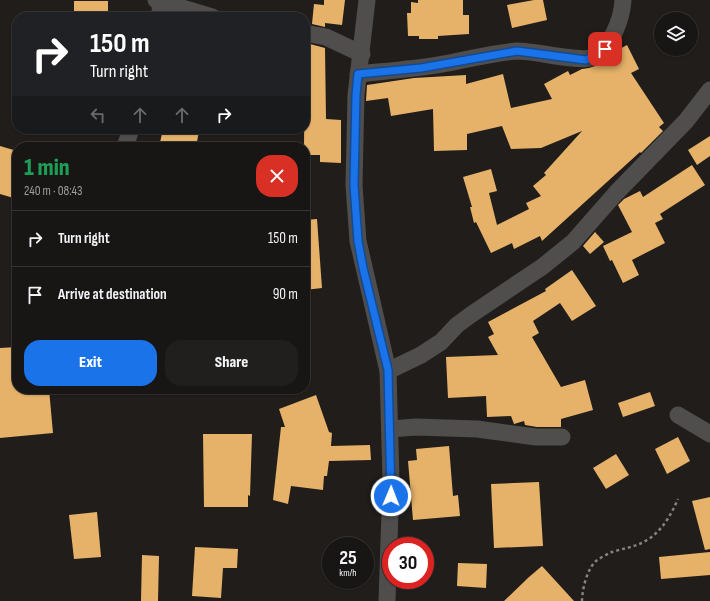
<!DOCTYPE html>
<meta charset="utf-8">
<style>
:root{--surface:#181614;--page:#211f1d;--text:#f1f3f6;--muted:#9f9fa0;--line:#363534;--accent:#1a73e8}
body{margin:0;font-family:"Sofia Sans Condensed",sans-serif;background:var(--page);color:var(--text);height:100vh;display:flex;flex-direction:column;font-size:15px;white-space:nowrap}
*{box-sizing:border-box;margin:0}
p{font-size:13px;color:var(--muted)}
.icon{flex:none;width:22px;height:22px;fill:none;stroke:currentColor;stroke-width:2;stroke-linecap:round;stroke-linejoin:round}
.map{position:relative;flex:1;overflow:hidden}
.side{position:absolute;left:12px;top:142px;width:298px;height:252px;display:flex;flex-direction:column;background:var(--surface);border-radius:16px;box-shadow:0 1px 3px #0004,0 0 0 1px var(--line)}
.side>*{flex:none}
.hud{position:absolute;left:12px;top:12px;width:298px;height:122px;border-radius:16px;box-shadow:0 1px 3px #0004,0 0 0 1px var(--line);background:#202124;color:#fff;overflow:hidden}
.controls{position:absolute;left:654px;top:12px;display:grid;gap:8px}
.controls a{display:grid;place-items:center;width:44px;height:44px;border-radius:50%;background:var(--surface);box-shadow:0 1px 3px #0004,0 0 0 1px var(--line);font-size:20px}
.speed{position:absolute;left:322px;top:537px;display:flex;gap:8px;font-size:20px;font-weight:700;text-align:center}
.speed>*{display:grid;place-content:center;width:52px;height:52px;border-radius:50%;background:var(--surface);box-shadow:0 1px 3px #0004,0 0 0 1px var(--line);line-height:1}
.speed small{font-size:10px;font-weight:400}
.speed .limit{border:6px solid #d22;background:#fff;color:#111}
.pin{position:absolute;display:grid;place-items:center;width:34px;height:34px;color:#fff;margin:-17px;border-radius:8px;box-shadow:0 2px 6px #0006}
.me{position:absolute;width:44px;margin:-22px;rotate:1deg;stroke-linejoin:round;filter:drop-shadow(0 0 3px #0008)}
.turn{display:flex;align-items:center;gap:14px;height:84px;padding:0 12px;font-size:18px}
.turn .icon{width:52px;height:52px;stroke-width:2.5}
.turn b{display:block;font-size:28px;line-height:34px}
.lanes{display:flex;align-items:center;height:38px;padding:0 12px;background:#0003;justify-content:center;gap:20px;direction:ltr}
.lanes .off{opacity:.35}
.round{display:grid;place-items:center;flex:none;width:42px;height:42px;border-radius:16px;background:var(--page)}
.head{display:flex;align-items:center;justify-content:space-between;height:68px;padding:0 12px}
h1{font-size:24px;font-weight:800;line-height:30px;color:#1e9e55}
.cta{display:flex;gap:8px;margin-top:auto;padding:8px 12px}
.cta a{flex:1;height:46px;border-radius:16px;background:var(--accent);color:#fff;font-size:16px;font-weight:800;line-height:46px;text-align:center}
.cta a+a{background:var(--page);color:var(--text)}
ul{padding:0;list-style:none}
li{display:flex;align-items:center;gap:12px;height:56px;padding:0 12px;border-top:1px solid var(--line)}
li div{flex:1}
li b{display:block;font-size:15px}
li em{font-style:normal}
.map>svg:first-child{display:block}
.building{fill:#e6b269}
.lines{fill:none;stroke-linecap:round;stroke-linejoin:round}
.path{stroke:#858381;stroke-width:2.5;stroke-dasharray:3 3;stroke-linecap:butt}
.street{stroke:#4f4e4d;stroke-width:17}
.route-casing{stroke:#114b97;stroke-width:10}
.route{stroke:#1a73e8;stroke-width:7}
</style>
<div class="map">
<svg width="710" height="601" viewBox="0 0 710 601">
<rect width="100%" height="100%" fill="#201d1b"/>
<g class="building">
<path d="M 324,0 L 345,0 L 342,25 L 325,23 L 325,27 L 312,24 L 314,4 L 324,5 Z"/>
<path d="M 418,0 L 463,0 L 463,15 L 469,15 L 469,34 L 438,36 L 438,39 L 419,39 L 419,36 L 408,36 L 407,13 L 411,13 L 411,2 L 418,3 Z"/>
<path d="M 534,0 L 543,0 L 547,20 L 512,28 L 507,5 Z"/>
<rect x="74" y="1" width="34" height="16"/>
<path d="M 310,44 L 325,48 L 326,119 L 341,120 L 341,163 L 320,162 L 320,155 L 305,155 L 305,147 L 304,147 L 305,46 L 310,46 Z"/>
<path d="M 627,45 L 639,69 L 631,73 L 664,123 L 659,127 L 663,131 L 641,153 L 640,152 L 542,241 L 540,236 L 514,249 L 512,243 L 491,253 L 476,222 L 474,223 L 470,207 L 472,207 L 463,177 L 491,169 L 497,191 L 489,193 L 497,225 L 529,209 L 526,203 L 541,196 L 533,186 L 546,175 L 544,173 L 582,131 L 541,148 L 511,149 L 502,126 L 467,134 L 467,150 L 434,151 L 433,109 L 391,116 L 388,98 L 366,101 L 367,85 L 414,78 L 466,75 L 466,84 L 503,74 L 511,108 L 552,99 L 544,84 L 568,71 L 570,75 L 582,69 L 589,68 L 598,65 L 606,60 L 614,52 Z"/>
<path d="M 163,129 L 189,129 L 199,131 L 196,147 L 159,147 Z"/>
<path d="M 710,136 L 710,156 L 697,165 L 688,150 Z"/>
<path d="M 0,146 L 17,151 L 17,199 L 0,194 Z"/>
<path d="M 692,165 L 705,185 L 660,214 L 663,219 L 655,223 L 665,243 L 632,260 L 639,275 L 623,283 L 612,260 L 610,261 L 603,246 L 632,232 L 618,205 L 624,199 L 640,191 L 643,197 Z"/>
<path d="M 317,219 L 322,288 L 305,290 L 305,220 Z"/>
<path d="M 595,232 L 604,242 L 590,254 L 583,246 Z"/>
<path d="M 572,270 L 596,306 L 572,321 L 560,303 L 533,321 L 539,333 L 532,337 L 561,387 L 585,380 L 593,410 L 561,419 L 561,427 L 537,427 L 525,425 L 524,421 L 514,424 L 511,416 L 487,417 L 486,396 L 448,398 L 446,357 L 498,355 L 488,337 L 494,334 L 488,322 L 546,291 L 545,289 Z"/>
<path d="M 17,347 L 17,389 L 49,389 L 53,433 L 0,438 L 0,348 Z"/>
<path d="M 650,392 L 655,406 L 623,417 L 618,403 Z"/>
<path d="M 316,395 L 329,432 L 332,433 L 331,446 L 370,445 L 371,460 L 329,461 L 327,476 L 324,476 L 323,490 L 291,486 L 288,504 L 273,500 L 281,427 L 285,427 L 279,409 Z"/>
<path d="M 203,434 L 252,434 L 250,496 L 248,495 L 248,507 L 204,507 Z"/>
<path d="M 678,437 L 690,461 L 667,474 L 655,449 Z"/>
<path d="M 449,446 L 453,496 L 458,495 L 460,516 L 413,520 L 408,461 L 417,460 L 416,449 Z"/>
<path d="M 616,454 L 629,475 L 606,489 L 593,468 Z"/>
<path d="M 539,482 L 543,546 L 494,548 L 491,484 Z"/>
<path d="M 710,497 L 710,549 L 705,550 L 692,501 Z"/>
<path d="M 97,512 L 101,557 L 74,559 L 69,515 Z"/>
<path d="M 195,547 L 238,549 L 237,568 L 223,568 L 221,598 L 192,596 Z"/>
<path d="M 710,552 L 710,575 L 661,579 L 659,557 Z"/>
<path d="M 142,555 L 159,556 L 158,601 L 141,601 Z"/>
<path d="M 458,563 L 487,564 L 486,588 L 457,586 Z"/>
<path d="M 542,566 L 574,601 L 504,601 L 529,577 Z"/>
</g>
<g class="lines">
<path class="path" d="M 582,601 C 582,590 587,569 596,561 C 600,558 607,554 612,552 C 624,548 636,547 647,540 C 662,531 671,515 678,499"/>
<g class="street">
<path d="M 156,0 L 212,17"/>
<path d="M 367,0 L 356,95 L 354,185 L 358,241 L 388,371 L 391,481 L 387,601"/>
<path d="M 159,17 L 162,0"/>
<path d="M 305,33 L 326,37 L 362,54"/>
<path d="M 358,74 C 387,71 415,69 443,64 C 466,60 496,52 518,51 C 536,51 581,63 593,57 C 611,48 622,19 623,0"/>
<path d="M 125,147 L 131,129"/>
<path d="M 388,371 L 421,355 L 441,342 L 457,325 L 472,314 L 542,267 L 573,242 L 616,193 L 686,121 L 710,90"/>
<path d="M 678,415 L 710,434"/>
<path d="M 390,429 L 416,427 L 477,429 L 536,437 L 562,437"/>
</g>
</g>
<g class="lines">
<g class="route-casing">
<path id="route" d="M 391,496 L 388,370 L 363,268 L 358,241 L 354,185 L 356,95 L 358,74 L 421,68 L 517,51 L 586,60 L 599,54 L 605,49"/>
</g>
<use href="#route" class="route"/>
</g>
</svg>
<div class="controls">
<a><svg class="icon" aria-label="layers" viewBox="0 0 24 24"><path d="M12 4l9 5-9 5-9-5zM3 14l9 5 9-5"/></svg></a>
</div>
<div class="speed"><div>25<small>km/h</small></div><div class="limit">30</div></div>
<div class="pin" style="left:605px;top:49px;background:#d93025"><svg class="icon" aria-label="arrive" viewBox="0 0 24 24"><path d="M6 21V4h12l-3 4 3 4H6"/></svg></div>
<svg class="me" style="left:391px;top:496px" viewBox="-20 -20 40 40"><circle r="17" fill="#1a73e8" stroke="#fff" stroke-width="3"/><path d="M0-11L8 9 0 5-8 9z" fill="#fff"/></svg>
<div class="hud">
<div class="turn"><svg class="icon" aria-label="right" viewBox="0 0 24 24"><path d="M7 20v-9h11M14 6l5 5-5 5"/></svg><div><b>150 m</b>Turn right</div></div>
<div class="lanes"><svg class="icon off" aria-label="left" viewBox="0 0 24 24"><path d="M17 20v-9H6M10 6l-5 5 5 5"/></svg><svg class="icon off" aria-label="ahead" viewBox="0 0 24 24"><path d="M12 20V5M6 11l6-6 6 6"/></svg><svg class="icon off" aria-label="ahead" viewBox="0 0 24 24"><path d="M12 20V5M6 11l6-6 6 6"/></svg><svg class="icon" aria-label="right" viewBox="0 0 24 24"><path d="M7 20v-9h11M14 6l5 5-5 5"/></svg></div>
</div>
<section class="side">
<div class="head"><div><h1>1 min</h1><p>240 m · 08:43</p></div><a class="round" style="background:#d93025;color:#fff"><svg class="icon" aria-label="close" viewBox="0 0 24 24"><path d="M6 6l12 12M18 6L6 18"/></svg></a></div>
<ul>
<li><svg class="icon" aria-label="right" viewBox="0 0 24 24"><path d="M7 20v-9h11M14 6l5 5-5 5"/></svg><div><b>Turn right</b></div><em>150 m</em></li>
<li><svg class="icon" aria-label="arrive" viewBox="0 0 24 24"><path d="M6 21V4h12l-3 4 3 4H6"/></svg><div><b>Arrive at destination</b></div><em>90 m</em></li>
</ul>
<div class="cta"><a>Exit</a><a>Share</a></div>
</section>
</div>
